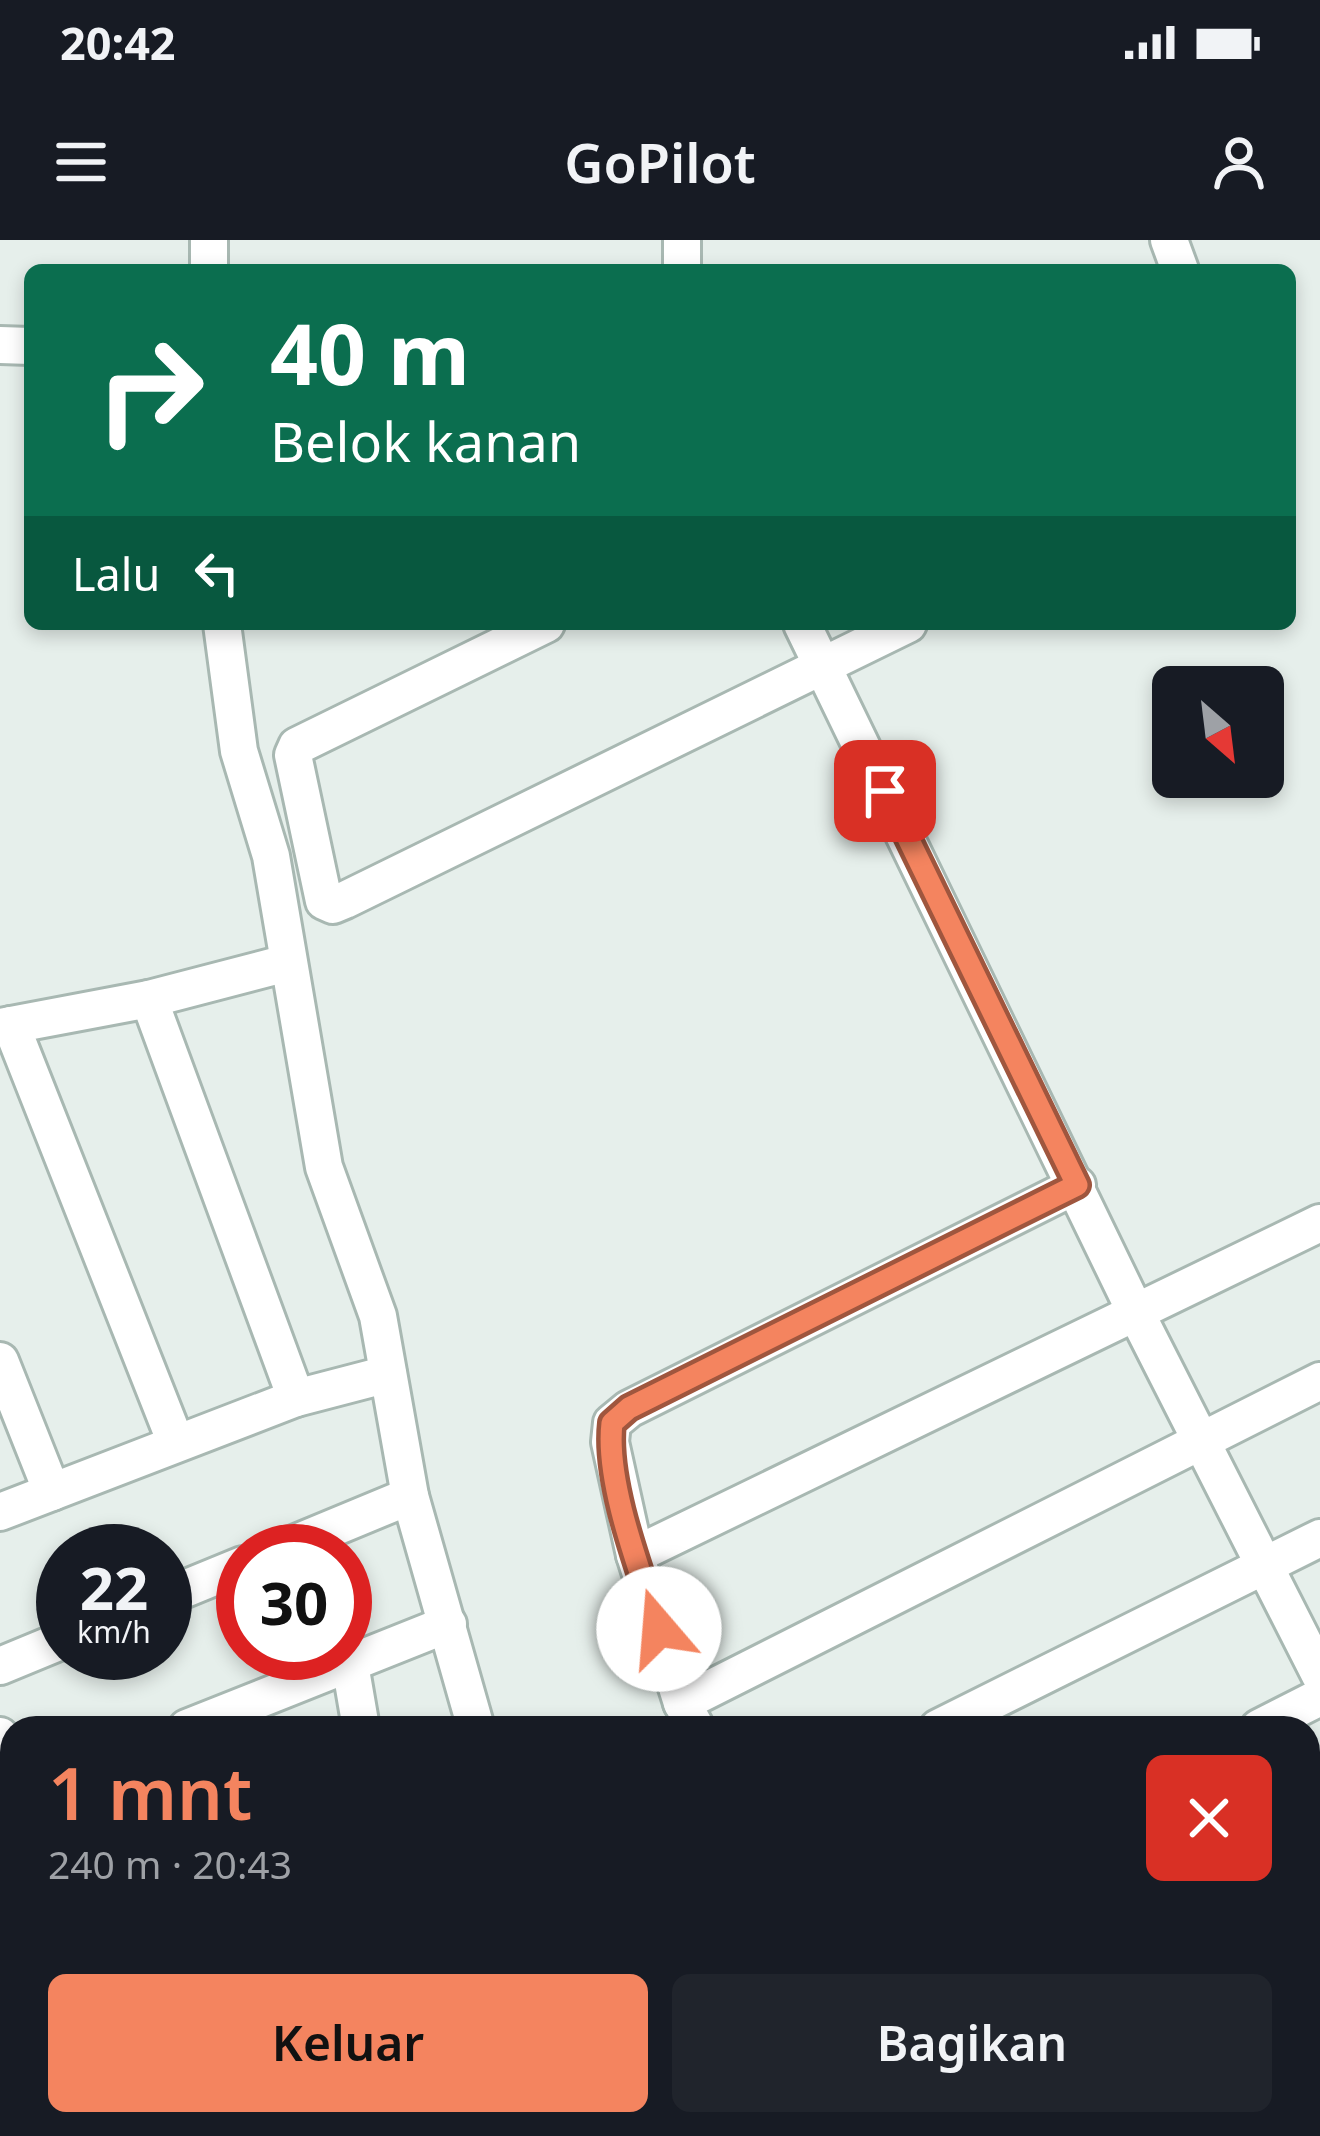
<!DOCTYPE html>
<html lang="id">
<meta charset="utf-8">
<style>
:root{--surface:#171b24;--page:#20242c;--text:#f1f3f6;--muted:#9ea1a6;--accent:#f4845f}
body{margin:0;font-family:"Noto Sans",sans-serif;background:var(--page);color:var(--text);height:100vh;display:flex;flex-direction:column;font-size:45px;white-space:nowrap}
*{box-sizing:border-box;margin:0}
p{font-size:39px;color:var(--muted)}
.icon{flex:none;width:66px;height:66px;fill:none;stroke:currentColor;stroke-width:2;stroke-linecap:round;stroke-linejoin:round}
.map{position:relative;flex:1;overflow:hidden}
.drawer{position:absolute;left:0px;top:1476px;width:1320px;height:420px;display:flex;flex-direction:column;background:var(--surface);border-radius:36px 36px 0 0;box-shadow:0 6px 18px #0003}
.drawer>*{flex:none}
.banner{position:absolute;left:24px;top:24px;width:1272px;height:366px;border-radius:18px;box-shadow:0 6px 18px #0003;background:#0b6e4f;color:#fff;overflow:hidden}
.needle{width:78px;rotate:152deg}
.controls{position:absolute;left:1152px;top:426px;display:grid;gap:24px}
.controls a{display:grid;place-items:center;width:132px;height:132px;border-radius:18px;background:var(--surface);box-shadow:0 6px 18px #0003;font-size:60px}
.speed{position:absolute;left:36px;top:1284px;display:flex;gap:24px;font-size:60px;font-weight:700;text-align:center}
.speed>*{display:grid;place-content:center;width:156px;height:156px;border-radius:50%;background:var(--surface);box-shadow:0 6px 18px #0003;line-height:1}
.speed small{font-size:30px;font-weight:400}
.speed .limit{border:18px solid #d22;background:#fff;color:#111}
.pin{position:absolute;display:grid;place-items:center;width:102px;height:102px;color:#fff;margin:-51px;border-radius:24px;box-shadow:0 6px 18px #0006}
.me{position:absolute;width:132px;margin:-66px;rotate:342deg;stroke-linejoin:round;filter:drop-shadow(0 0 9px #0008)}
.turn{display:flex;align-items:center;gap:42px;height:252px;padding:0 48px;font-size:54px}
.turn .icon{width:156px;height:156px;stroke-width:2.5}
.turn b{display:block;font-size:84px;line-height:102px}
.then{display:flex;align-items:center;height:114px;padding:0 48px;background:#0003;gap:24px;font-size:45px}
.round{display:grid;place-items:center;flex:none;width:126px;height:126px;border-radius:18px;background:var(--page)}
.head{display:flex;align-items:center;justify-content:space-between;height:204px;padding:0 48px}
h1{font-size:72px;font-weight:600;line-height:90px;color:var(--accent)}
.button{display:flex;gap:24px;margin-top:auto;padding:24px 48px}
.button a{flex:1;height:138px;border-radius:18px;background:var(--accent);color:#111;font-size:48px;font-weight:600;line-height:138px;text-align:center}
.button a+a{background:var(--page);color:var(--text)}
.status{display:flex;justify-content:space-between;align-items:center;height:84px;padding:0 60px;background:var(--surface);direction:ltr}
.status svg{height:33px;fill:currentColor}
header{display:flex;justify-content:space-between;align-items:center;height:156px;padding:0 48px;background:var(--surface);font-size:54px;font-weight:600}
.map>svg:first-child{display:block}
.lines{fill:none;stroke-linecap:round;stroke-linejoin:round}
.minor-casing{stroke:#a8b8b2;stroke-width:42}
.minor{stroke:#fff;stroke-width:36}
.route-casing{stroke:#9f563e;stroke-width:30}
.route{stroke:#f4845f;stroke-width:21}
</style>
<div class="status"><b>20:42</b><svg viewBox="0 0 49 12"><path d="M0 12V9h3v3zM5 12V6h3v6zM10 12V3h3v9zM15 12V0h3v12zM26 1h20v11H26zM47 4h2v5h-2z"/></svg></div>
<header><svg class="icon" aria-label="menu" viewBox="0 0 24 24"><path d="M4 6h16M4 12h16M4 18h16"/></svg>GoPilot<svg class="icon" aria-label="person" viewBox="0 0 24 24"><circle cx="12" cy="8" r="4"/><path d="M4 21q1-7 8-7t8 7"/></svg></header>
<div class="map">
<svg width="1320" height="1896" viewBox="0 0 1320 1896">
<rect width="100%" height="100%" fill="#e6efeb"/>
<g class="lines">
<g class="minor-casing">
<g id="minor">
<path d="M 682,0 L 682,30"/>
<path d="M 1169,0 L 1180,30"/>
<path d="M 209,30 L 209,0"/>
<path d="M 0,105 L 30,106"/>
<path d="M 222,384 L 239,511 L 271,616 L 324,927 L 378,1076 L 410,1256 L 476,1488"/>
<path d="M 546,384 L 297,506 L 293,515 L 324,661 L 333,665 L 345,660 L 908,384"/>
<path d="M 802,384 L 1136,1073 L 1320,1435"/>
<path d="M 11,785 L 176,1203"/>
<path d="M 0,787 L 149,759 L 287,723"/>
<path d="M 0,1121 L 52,1252"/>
<path d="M 296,1158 L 388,1134"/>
<path d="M 0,1272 L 296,1158 L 149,759"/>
<path d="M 277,1311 L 410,1256"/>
<path d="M 635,1315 L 610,1202 L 612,1183 L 629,1169 L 1077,945"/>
<path d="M 165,1357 L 243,1325"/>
<path d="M 350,1424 L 361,1488"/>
<path d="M 0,1426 L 63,1400"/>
<path d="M 682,1463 L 635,1315 L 1320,983"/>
<path d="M 187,1488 L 448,1384"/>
<path d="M 696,1488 L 682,1463 L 1320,1141"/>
<path d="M 938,1488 L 1320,1298"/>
<path d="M 1259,1488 L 1320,1457"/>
<path d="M 0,1496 L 12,1528"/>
<path d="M 0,1562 L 12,1557"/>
<path d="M 1308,1624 L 1320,1618"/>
<path d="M 0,1733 L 12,1729"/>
<path d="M 0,1879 L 12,1875"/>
<path d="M 458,1884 L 462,1896"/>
<path d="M 590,1884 L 593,1896"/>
<path d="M 318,1896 L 351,1884"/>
</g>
</g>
<use href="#minor" class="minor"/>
</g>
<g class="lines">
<g class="route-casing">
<path id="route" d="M 659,1389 C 640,1331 605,1242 612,1183 L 629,1168 L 1077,945 L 885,551"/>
</g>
<use href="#route" class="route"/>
</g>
</svg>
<div class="controls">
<a><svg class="needle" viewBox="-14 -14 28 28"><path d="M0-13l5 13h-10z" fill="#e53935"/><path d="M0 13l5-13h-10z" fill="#9ea1a6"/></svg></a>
</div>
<div class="speed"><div>22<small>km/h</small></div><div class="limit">30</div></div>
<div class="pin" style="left:885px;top:551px;background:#d93025"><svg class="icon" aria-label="arrive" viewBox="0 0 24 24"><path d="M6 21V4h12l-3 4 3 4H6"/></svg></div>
<svg class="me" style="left:659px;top:1389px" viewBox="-20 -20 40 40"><circle r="19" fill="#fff"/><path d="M0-13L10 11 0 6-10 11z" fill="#f4845f"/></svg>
<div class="banner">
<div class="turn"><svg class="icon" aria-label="right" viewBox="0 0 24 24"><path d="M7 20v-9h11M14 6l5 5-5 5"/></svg><div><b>40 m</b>Belok kanan</div></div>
<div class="then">Lalu<svg class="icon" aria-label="left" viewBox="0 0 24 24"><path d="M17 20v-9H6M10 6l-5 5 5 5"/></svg></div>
</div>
<section class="drawer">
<div class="head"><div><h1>1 mnt</h1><p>240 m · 20:43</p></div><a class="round" style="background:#d93025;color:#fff"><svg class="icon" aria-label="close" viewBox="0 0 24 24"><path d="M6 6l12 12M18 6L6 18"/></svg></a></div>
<div class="button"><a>Keluar</a><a>Bagikan</a></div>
</section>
</div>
